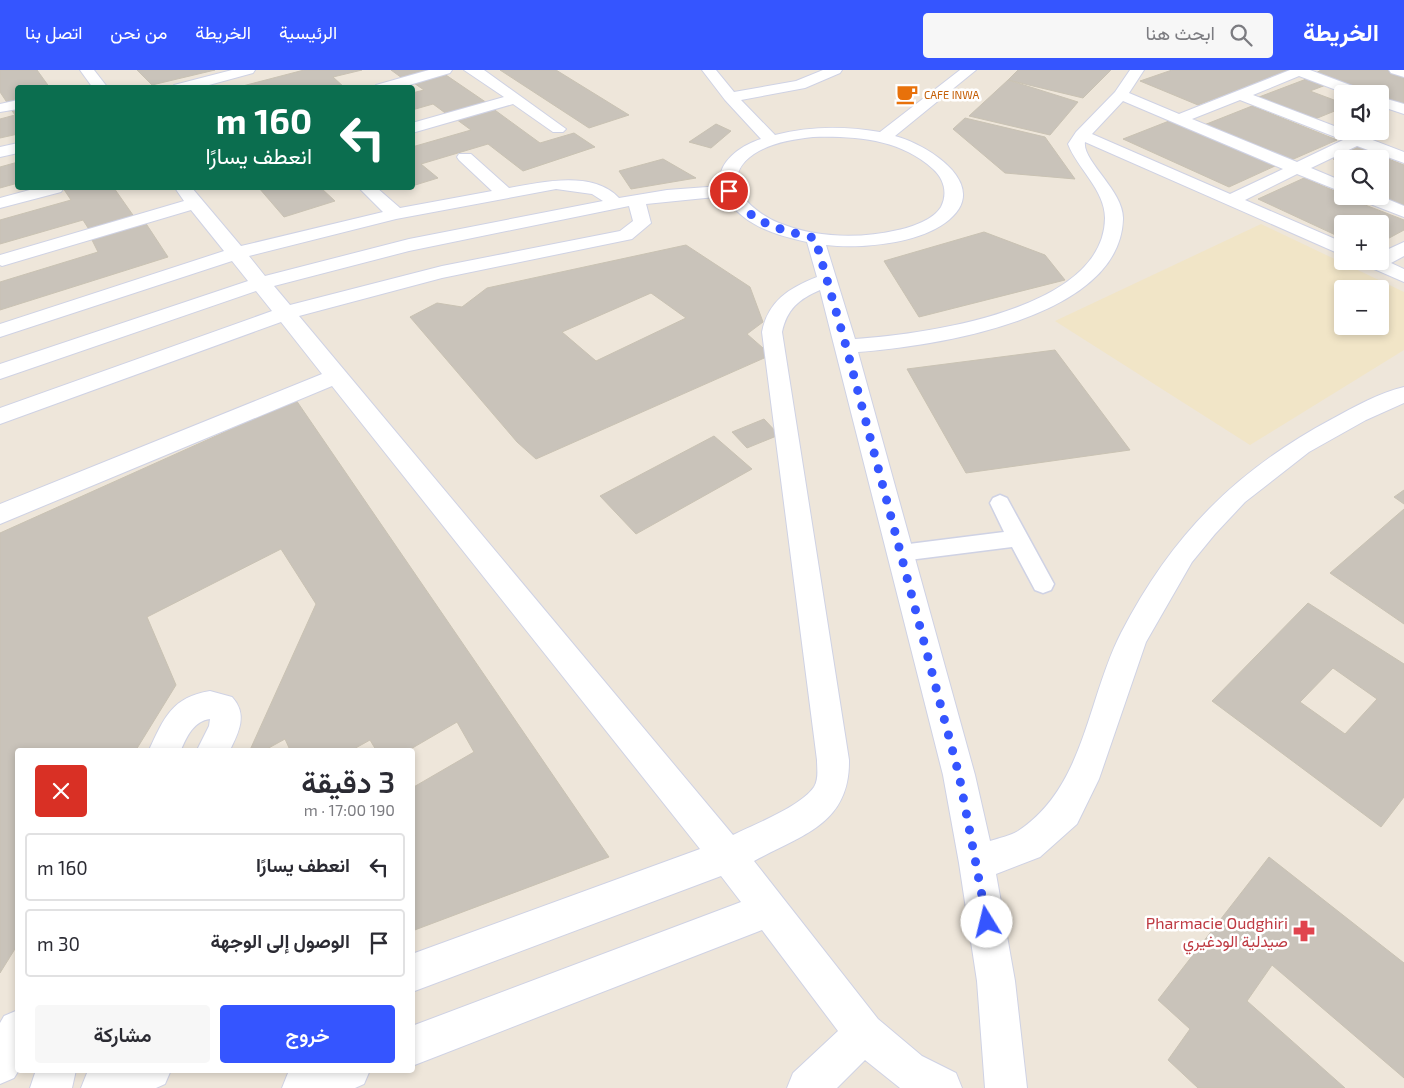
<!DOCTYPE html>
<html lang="ar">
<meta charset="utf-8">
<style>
:root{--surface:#fff;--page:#f7f7f7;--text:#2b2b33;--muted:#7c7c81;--line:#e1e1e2;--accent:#3555ff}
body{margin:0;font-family:"Exo 2",Vazirmatn,sans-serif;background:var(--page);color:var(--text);direction:rtl;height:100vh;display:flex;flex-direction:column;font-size:19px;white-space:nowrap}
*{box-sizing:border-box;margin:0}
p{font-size:16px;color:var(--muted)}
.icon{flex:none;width:28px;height:28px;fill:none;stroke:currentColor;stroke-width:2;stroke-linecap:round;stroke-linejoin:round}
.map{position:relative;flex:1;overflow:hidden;direction:ltr}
.panel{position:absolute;left:15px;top:678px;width:400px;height:325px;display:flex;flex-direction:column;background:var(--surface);border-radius:5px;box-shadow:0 2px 8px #0003;direction:rtl}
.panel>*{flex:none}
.hud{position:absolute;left:15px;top:15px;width:400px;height:105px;border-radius:5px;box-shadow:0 2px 8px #0003;direction:rtl;background:#0b6e4f;color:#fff;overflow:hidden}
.controls{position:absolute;left:1334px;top:15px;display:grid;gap:10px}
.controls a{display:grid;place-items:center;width:55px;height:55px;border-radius:5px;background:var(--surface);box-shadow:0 2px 8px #0003;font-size:25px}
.pin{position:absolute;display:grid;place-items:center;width:42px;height:42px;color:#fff;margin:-21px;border:2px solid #fff;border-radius:50%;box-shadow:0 1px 5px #0007}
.me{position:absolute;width:55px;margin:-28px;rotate:351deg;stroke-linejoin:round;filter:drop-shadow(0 0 4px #0008)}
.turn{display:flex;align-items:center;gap:18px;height:105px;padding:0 20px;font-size:22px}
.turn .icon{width:65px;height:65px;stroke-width:2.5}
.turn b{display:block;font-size:35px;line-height:42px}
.round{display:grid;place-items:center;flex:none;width:52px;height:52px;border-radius:5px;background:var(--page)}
.head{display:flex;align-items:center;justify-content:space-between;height:85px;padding:0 20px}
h1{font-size:30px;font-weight:600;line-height:38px}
.primary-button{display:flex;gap:10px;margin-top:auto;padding:10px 20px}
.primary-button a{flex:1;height:58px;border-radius:5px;background:var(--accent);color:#fff;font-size:20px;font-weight:600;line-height:58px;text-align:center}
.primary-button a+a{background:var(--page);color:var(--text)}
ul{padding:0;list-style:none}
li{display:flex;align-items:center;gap:15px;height:68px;margin:0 10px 8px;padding:0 10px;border:2px solid var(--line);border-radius:5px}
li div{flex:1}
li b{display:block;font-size:19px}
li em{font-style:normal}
header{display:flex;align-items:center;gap:30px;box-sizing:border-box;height:70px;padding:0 25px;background:var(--accent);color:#fff}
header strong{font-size:24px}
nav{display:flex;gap:28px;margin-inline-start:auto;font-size:18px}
.search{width:350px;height:45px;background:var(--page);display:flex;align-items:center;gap:12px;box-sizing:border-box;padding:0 18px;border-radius:5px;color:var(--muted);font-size:19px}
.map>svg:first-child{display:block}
.education{fill:#f1e5c7;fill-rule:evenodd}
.building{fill:#c9c3ba;stroke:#c9c2b3;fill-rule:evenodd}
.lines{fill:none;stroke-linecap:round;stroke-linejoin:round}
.lane-casing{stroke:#cfd2e4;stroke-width:3}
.street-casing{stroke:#cfd2e4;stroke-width:2}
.lane{fill:#fff;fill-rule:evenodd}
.street{fill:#fff;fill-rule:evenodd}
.route{stroke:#3555ff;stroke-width:9;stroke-dasharray:0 16.2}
.labels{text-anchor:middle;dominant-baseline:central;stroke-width:5;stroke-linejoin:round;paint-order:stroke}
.far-food-label{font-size:11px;fill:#c56008;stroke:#fff;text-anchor:start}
.near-health-label{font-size:16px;fill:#be3a42;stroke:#fff;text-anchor:end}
</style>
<header>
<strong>الخريطة</strong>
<div class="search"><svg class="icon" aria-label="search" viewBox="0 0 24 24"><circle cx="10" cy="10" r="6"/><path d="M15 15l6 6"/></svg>ابحث هنا</div>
<nav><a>الرئيسية</a><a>الخريطة</a><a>من نحن</a><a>اتصل بنا</a></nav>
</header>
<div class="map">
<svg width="1404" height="1018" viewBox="0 0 1404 1018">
<rect width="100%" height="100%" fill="#eee6da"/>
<path class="education" d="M 1261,154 L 1404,222 L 1404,280 L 1250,375 L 1055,251 ZM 1342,219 L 1380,219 L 1380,256 L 1342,256 Z"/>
<g class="building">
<path d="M 0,0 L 37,0 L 50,18 L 18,18 L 18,32 L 8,34 L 0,22 Z"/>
<path d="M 137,0 L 215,0 L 152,15 Z"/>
<path d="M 304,0 L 362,0 L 333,7 L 345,18 L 235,18 Z"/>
<path d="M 391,0 L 433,0 L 402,8 Z"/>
<path d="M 500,0 L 556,0 L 629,45 L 589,58 Z"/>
<path d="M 1018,0 L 1111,0 L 1083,28 L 1008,10 Z"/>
<path d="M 1172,0 L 1289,0 L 1198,35 L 1140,11 Z"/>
<path d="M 1321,0 L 1388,0 L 1404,6 L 1404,35 L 1380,26 L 1380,24 L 1374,24 L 1316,3 Z"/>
<path d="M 443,3 L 487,33 L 448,45 L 433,34 L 412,40 L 412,23 L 424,20 L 411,11 Z"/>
<path d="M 1309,8 L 1326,15 L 1310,21 L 1342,33 L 1342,38 L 1315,49 L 1259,27 Z"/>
<path d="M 1008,10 L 1078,32 L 1050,65 L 969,46 Z"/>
<path d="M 18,36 L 18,64 L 0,68 L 0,49 L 15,45 L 10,38 Z"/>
<path d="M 1252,36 L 1337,70 L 1289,91 L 1204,55 Z"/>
<path d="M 492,38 L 540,73 L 574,63 L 595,77 L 523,101 L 488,74 L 421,94 L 438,108 L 412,116 L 412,77 L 471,60 L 456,49 Z"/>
<path d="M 965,48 L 1045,67 L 1075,109 L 1005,103 L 953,59 Z"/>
<path d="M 1169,51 L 1275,96 L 1229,117 L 1123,69 Z"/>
<path d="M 716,54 L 731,61 L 711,78 L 689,72 Z"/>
<path d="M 1358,77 L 1404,95 L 1404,136 L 1380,126 L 1380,89 L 1342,89 L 1342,92 L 1333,89 Z"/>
<path d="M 663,89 L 696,108 L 631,119 L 619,101 Z"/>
<path d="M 18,92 L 18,113 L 0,118 L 0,97 Z"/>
<path d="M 1304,108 L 1342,124 L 1342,126 L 1404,150 L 1404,160 L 1380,173 L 1380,154 L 1342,154 L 1342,168 L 1258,129 Z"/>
<path d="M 63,118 L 114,118 L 135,148 L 90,161 L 83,150 L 0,174 L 0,150 L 71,130 Z"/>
<path d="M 259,118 L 321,118 L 335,131 L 284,147 Z"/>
<path d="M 145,152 L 168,187 L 0,240 L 0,212 L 98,182 L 91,168 Z"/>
<path d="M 984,162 L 1045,185 L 1065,210 L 919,247 L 884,191 Z"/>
<path d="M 686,175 L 750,217 L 763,252 L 747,264 L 771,285 L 536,389 L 517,372 L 410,247 L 437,233 L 462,237 L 487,218 ZM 651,223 L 686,248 L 596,291 L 562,262 Z"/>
<path d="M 1055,280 L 1130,380 L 966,403 L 907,299 Z"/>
<path d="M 296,330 L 609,787 L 412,861 L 412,767 L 415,766 L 412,761 L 412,718 L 474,682 L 457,652 L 409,680 L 376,680 L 370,670 L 352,680 L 290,680 L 285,669 L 265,680 L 250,680 L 316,534 L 281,479 L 147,547 L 176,615 L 136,680 L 18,680 L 18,874 L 0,903 L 0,463 Z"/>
<path d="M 764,349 L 779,365 L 747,378 L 732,362 Z"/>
<path d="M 714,366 L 752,399 L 636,464 L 600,426 Z"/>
<path d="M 1404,420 L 1404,434 L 1394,427 Z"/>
<path d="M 1404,439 L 1404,554 L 1330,503 Z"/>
<path d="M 1308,533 L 1404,594 L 1404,727 L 1381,757 L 1212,631 ZM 1333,598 L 1377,629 L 1345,664 L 1300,632 Z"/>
<path d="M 1269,787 L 1404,893 L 1404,1008 L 1272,895 L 1247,931 L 1345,1018 L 1198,1018 L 1168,990 L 1190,959 L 1158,930 Z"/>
</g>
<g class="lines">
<g class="lane-casing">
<path id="lane" d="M 1000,425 L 1007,428 L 1054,514 L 1051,520 L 1043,523 L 1035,520 L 1012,477 L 901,491 L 893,489 L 890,483 L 893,477 L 901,475 L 1004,462 L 990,433 L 993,428 Z"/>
</g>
<g class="street-casing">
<g id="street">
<path d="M 80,0 L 94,0 L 108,18 L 93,18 Z"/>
<path d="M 232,0 L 255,0 L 253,3 L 198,18 L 172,18 L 174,15 Z"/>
<path d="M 429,0 L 452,0 L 450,3 L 399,18 L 374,18 L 376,15 Z"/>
<path d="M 464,0 L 484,0 L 566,59 L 563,62 L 553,62 L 513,34 L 412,63 L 412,53 L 504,27 Z"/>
<path d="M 702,0 L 716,0 L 734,22 L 796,11 L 823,0 L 842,0 L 840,3 L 805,18 L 741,30 L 775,65 C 810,56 844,56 880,62 L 960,0 L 976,0 L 895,66 C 929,75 995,117 945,153 C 916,174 860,179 826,175 L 855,269 C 923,264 1104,241 1105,148 C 1105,120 1077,98 1068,74 L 1076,62 L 1115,22 L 1130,0 L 1144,0 L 1129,23 L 1179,44 L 1290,0 L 1310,0 L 1366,21 L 1368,24 L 1347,24 L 1299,6 L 1253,25 L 1342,59 L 1342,61 L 1349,61 L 1404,82 L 1404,93 L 1357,76 L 1311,98 L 1342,111 L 1342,122 L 1297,104 L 1245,130 L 1342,172 L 1342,185 L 1085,72 C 1082,91 1124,121 1123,149 C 1120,249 934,276 858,282 L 975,705 L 990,771 C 999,768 1010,766 1018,761 C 1085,717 1087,629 1121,563 C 1171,466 1235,401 1332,349 C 1354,337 1379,323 1404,317 L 1404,333 L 1366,350 L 1309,382 L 1245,432 L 1215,464 L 1192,492 L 1146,572 L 1099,709 L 1077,754 L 1040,787 L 996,804 L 1015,911 L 1027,1018 L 985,1018 L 977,911 L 959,793 L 943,705 L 820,220 C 799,229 787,239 782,262 L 849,690 C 850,754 802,765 754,791 L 878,949 L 922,986 L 956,1003 L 962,1018 L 900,1018 L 865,990 L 837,1018 L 787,1018 L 793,1003 L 838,961 L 762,860 L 412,996 L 412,956 L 741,832 L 721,806 L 412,922 L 412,884 L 700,779 L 332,316 L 0,454 L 0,434 L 322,304 L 281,252 L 0,354 L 0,338 L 272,241 L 256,221 L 0,309 L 0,294 L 248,211 L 232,191 L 0,267 L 0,254 L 224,181 L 191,140 L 2,196 L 0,195 L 0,185 L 184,131 L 175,118 L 192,118 L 241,176 L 383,142 L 359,118 L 377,118 L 400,138 L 492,121 L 459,90 L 457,87 L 459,84 L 471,84 L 509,118 C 542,112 593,100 619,128 L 667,120 L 721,116 C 715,92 742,75 761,69 L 725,30 ZM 1240,30 L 1343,70 L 1297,92 L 1192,49 ZM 1123,31 L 1283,99 L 1230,124 L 1092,64 ZM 813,67 C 856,66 900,69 933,99 C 944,109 948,123 941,137 C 933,150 912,157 898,160 C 860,169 816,168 779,153 C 746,139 715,106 759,81 C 775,72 795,69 813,67 ZM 556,119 L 592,124 L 603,131 L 409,169 L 265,206 L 249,186 L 396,149 ZM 725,126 C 743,156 776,165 807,172 L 817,207 C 789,218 768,231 762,262 L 817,690 C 817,699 819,709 814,717 C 800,737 755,754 733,765 L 299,246 L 442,208 L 632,169 L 651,153 L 646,134 ZM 629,136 L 633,151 L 620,161 L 442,196 L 290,235 L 274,216 L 409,181 Z"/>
<path d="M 1389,0 L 1404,0 L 1404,7 L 1391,3 Z"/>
<path d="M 1380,27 L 1404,34 L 1404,44 L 1380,36 Z"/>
<path d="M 18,30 L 18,39 L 0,42 L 0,34 Z"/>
<path d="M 18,73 L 18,83 L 0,87 L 0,77 Z"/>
<path d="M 37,118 L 64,118 L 61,122 L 0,138 L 0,128 Z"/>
<path d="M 1358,126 L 1380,126 L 1404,136 L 1404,147 L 1360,130 Z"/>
<path d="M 1404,172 L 1404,186 L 1391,193 L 1404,199 L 1404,212 L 1365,195 L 1363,191 L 1380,191 L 1380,183 Z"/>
<path d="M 210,621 L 232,627 C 248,644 239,662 230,680 L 197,680 L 209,656 L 210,649 C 194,651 187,666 181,680 L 149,680 C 164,648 172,627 210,621 Z"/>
<path d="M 18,940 L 19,1000 L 14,1008 L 0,1014 L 0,953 L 4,946 Z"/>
<path d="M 36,1000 L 76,1000 L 72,1018 L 30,1018 Z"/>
<path d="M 96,1000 L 171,1000 L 165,1014 L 156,1018 L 81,1018 L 87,1003 Z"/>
<path d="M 297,1000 L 370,1000 L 364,1014 L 355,1018 L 282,1018 L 288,1003 Z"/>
</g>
</g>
<use href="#lane" class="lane"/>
<use href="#street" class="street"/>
</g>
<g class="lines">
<path class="route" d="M 729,121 C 750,153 780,160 815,168 L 846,276 L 959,705 L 987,852"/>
</g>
<defs>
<g id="cafe-bare" transform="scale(1.725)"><path d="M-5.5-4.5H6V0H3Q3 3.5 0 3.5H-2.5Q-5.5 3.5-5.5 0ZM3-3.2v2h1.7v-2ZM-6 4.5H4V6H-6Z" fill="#e8710a" stroke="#fff" stroke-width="2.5" paint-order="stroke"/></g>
<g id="pharmacy-bare" transform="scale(1.725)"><path d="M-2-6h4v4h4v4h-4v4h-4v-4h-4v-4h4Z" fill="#e0444e" stroke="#fff" stroke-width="2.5" paint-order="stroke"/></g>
</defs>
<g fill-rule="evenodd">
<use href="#cafe-bare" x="907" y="24"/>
<use href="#pharmacy-bare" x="1304" y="861"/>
</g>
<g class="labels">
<g class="far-food-label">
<text x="924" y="24">CAFE INWA</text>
</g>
<g class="near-health-label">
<text x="1288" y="852">Pharmacie Oudghiri<tspan x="1288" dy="18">صيدلية الودغيري</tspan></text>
</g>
</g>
</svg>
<div class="controls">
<a><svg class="icon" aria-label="sound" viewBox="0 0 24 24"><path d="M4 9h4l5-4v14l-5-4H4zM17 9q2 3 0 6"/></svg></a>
<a><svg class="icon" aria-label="search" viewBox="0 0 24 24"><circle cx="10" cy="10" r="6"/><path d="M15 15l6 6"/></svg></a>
<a>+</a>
<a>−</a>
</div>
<div class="pin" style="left:729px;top:121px;background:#d93025"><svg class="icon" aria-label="arrive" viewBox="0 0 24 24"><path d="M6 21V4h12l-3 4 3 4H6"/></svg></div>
<svg class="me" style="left:987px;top:852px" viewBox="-20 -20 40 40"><circle r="19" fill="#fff"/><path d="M0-13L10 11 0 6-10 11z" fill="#3555ff"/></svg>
<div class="hud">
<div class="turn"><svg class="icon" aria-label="left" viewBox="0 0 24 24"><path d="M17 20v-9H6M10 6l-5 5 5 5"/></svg><div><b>160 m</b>انعطف يسارًا</div></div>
</div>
<section class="panel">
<div class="head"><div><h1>3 دقيقة</h1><p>190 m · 17:00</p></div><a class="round" style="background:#d93025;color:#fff"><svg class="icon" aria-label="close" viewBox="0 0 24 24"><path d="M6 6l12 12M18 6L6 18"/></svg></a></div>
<ul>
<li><svg class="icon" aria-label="left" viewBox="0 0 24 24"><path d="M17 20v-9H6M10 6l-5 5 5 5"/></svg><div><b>انعطف يسارًا</b></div><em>160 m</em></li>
<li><svg class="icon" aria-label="arrive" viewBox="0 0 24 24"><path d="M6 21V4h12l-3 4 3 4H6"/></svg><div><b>الوصول إلى الوجهة</b></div><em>30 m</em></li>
</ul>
<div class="primary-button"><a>خروج</a><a>مشاركة</a></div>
</section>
</div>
